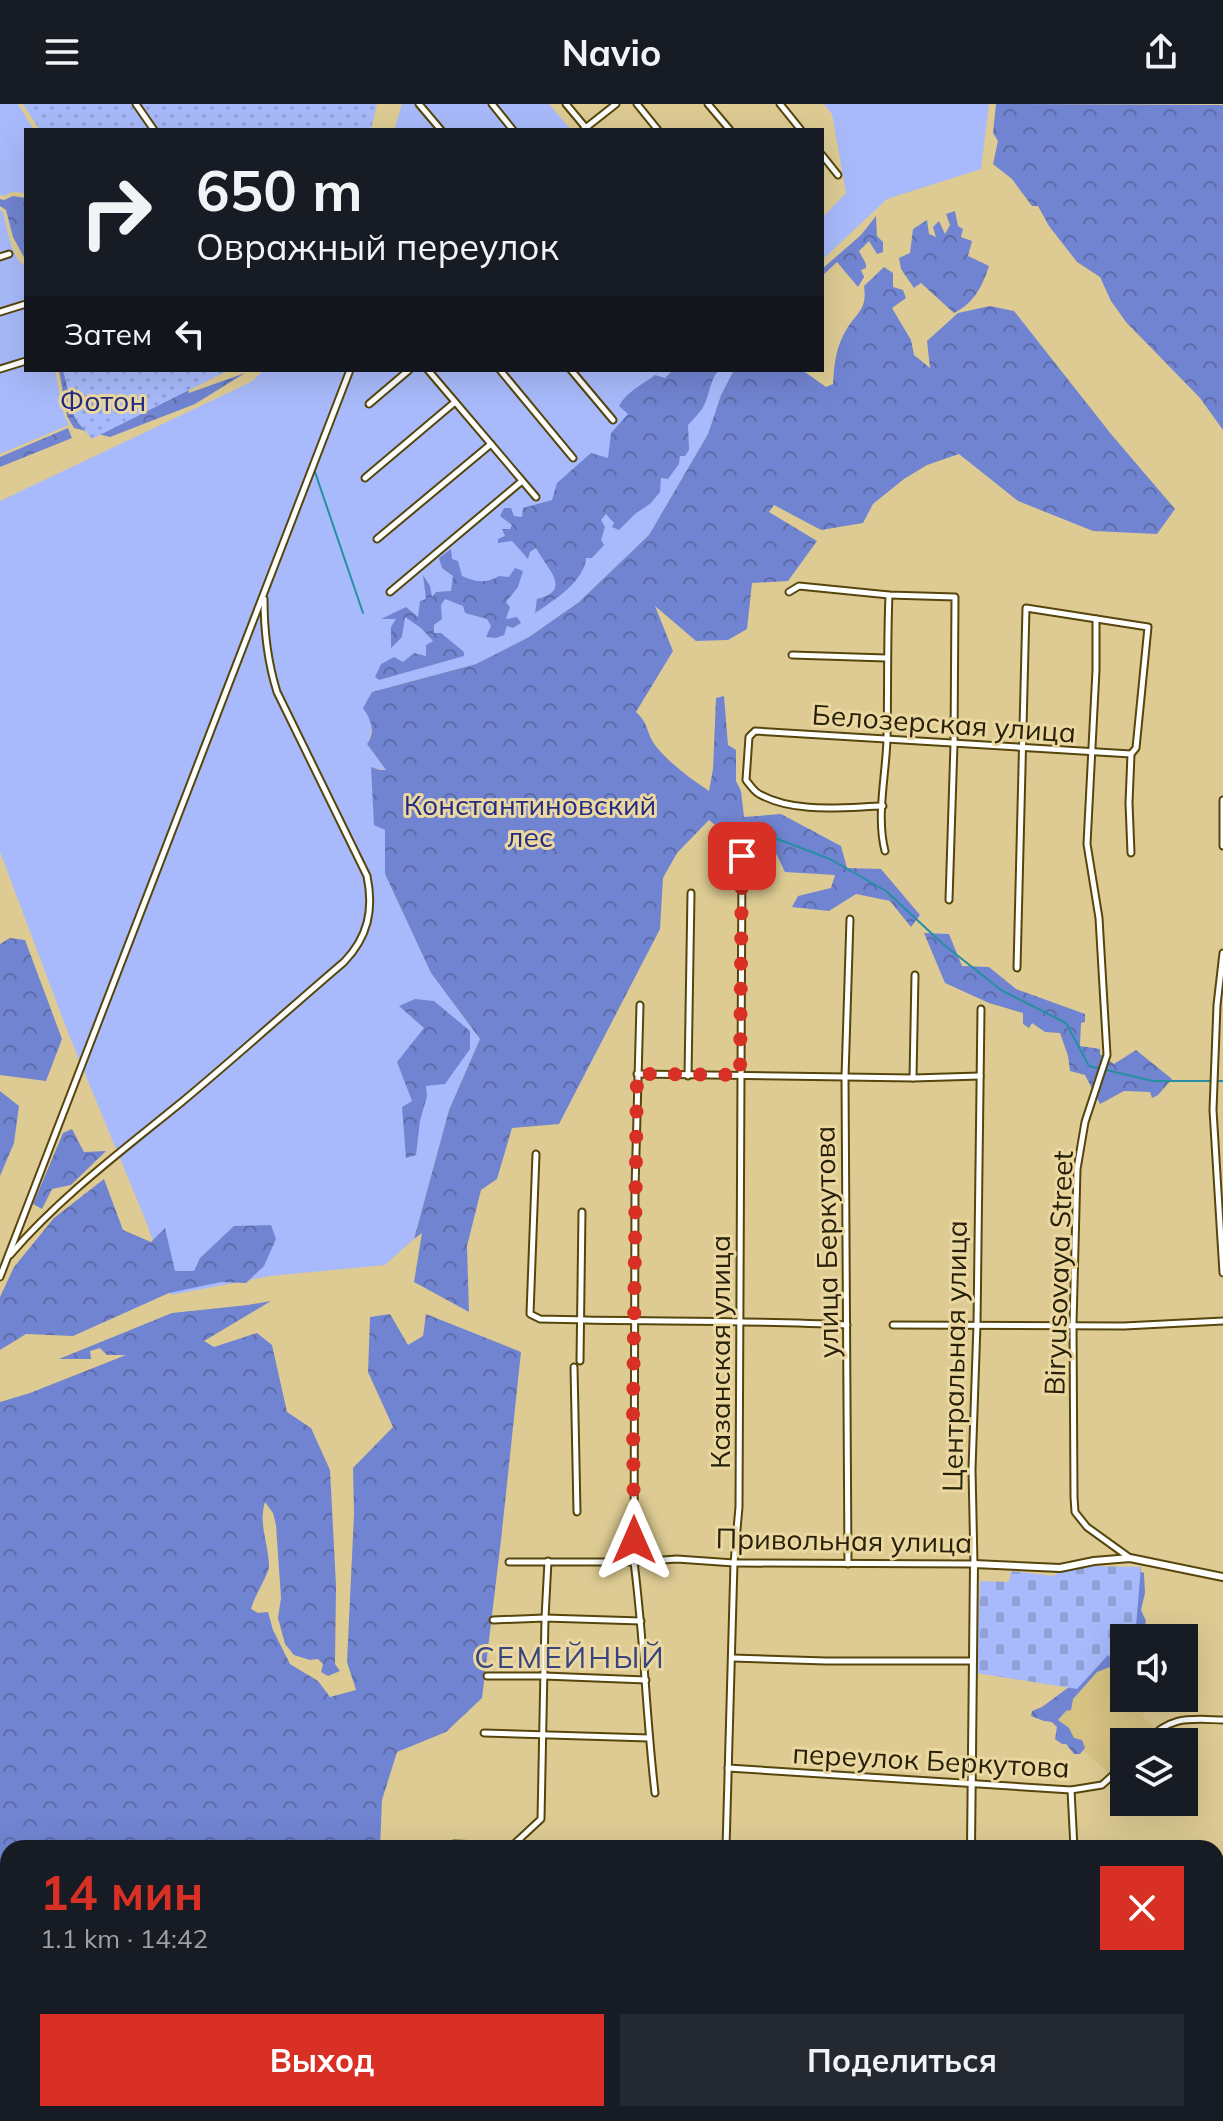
<!DOCTYPE html>
<html lang="ru">
<meta charset="utf-8">
<style>
:root{--surface:#171b24;--page:#242831;--text:#f1f3f6;--muted:#9ea1a6;--accent:#d93025}
body{margin:0;font-family:Mulish,sans-serif;background:var(--page);color:var(--text);height:100vh;display:flex;flex-direction:column;font-size:30px;white-space:nowrap}
*{box-sizing:border-box;margin:0}
p{font-size:26px;color:var(--muted)}
.icon{flex:none;width:44px;height:44px;fill:none;stroke:currentColor;stroke-width:2;stroke-linecap:round;stroke-linejoin:round}
.map{position:relative;flex:1;overflow:hidden}
.side{position:absolute;left:0px;top:1736px;width:1224px;height:282px;display:flex;flex-direction:column;background:var(--surface);border-radius:24px 24px 0 0;box-shadow:0 8px 32px #0002}
.side>*{flex:none}
.banner{position:absolute;left:24px;top:24px;width:800px;height:244px;border-radius:0px;box-shadow:0 8px 32px #0002;background:#171b24;color:var(--text);overflow:hidden}
.fabs{position:absolute;left:1110px;top:1520px;display:grid;gap:16px}
.fabs a{display:grid;place-items:center;width:88px;height:88px;border-radius:0px;background:var(--surface);box-shadow:0 8px 32px #0002;font-size:40px}
.pin{position:absolute;display:grid;place-items:center;width:68px;height:68px;color:#fff;margin:-34px;border-radius:16px;box-shadow:0 4px 12px #0006}
.me{position:absolute;width:88px;margin:-44px;rotate:0deg;stroke-linejoin:round;filter:drop-shadow(0 0 6px #0008)}
.turn{display:flex;align-items:center;gap:28px;height:168px;padding:0 40px;font-size:36px}
.turn .icon{width:104px;height:104px;stroke-width:2.5}
.turn b{display:block;font-size:56px;line-height:68px}
.then{display:flex;align-items:center;height:76px;padding:0 40px;background:#0003;gap:16px;font-size:30px}
.round{display:grid;place-items:center;flex:none;width:84px;height:84px;border-radius:0px;background:var(--page)}
.head{display:flex;align-items:center;justify-content:space-between;height:136px;padding:0 40px}
h1{font-size:48px;font-weight:700;line-height:60px;color:var(--accent)}
.primary-button{display:flex;gap:16px;margin-top:auto;padding:16px 40px}
.primary-button a{flex:1;height:92px;border-radius:0px;background:var(--accent);color:#fff;font-size:32px;font-weight:700;line-height:92px;text-align:center}
.primary-button a+a{background:var(--page);color:var(--text)}
header{display:flex;justify-content:space-between;align-items:center;height:104px;padding:0 40px;background:var(--surface);font-size:36px;font-weight:700}
.map>svg:first-child{display:block}
.built{fill:#d6c282}
.grass{fill:#a8bafb}
.forest{fill:url(#forest-crowns)}
.cemetery{fill:url(#cemetery-stones)}
.garden{fill:url(#garden-dots)}
.lines{fill:none;stroke-linecap:round;stroke-linejoin:round}
.stream{stroke:#268fa1;stroke-width:2}
.minor-casing{stroke:#56460b;stroke-width:9}
.tertiary-casing{stroke:#56460b;stroke-width:10}
.minor{stroke:#fff;stroke-width:5}
.tertiary{stroke:#fff;stroke-width:6}
.route{stroke:#d93025;stroke-width:14;stroke-dasharray:0 25.2}
.labels{text-anchor:middle;dominant-baseline:central;stroke-width:6;stroke-linejoin:round;paint-order:stroke}
.park-label{font-size:28px;fill:#242b85;stroke:#ebd8a0}
.street-label{font-size:28px;fill:#27200a;stroke:#ebd8a0}
.neighbourhood-label{font-size:30px;letter-spacing:2px;fill:#37447f;stroke:#ebd8a0}
</style>
<header><svg class="icon" aria-label="menu" viewBox="0 0 24 24"><path d="M4 6h16M4 12h16M4 18h16"/></svg>Navio<svg class="icon" aria-label="share" viewBox="0 0 24 24"><path d="M12 15V3M7 8l5-5 5 5M5 13v7h14v-7"/></svg></header>
<div class="map">
<svg width="1223" height="2017" viewBox="0 0 1223 2017">
<defs>
<pattern id="forest-crowns" width="20" height="18" patternUnits="userSpaceOnUse" patternTransform="scale(2)"><rect width="20" height="18" fill="#7184d1"/><path d="M2 6a3 3 0 1 1 6 0M12 15a3 3 0 1 1 6 0" fill="none" stroke="#5d6ca8"/></pattern>
<pattern id="cemetery-stones" width="16" height="16" patternUnits="userSpaceOnUse" patternTransform="scale(2)"><rect width="16" height="16" fill="#a8bafb"/><path d="M2 7V4a2 2 0 0 1 4 0v3zM10 15v-3a2 2 0 0 1 4 0v3z" fill="#91a0d6"/></pattern>
<pattern id="garden-dots" width="8" height="8" patternUnits="userSpaceOnUse" patternTransform="scale(2)"><rect width="8" height="8" fill="#a8bafb"/><path d="M2 2h.1M6 6h.1" fill="none" stroke="#91a0d6" stroke-width="1.8" stroke-linecap="round"/></pattern>
</defs>
<rect width="100%" height="100%" fill="#ddcb93"/>
<path class="built" d="M 1107,1549 L 1124,1562 L 1124,1594 L 1157,1594 L 1142,1612 L 1154,1623 L 1140,1638 L 1124,1638 L 1124,1656 L 1110,1670 L 1048,1616 Z"/>
<g class="grass">
<path d="M 0,0 L 18,0 L 34,26 L 26,26 L 26,89 L 12,88 L 4,92 L 0,91 Z"/>
<path d="M 402,0 L 549,0 L 571,26 L 394,26 Z"/>
<path d="M 824,0 L 989,0 L 981,65 L 887,95 L 822,156 L 822,114 L 846,89 L 832,10 Z"/>
<path d="M 0,106 L 3,108 C 8,125 10,153 26,163 L 26,266 L 55,266 L 64,311 L 69,321 L 0,350 Z"/>
<path d="M 264,266 L 734,266 L 721,291 L 708,330 L 649,431 L 579,498 L 529,533 L 476,560 L 372,588 C 371,602 374,630 367,640 L 386,666 L 372,664 L 385,725 L 385,770 L 431,869 L 480,935 L 449,1006 L 414,1135 L 385,1161 L 270,1172 L 171,1191 L 147,1120 L 69,931 L 0,748 L 0,397 L 251,278 Z"/>
</g>
<g class="forest">
<path d="M 996,0 L 1223,1 L 1223,326 L 1200,294 L 1126,218 L 1111,197 L 1100,173 L 1077,158 L 1049,122 L 1038,102 L 1032,102 L 1012,75 L 993,60 L 998,37 L 993,29 Z"/>
<path d="M 13,92 L 26,94 L 26,157 L 13,133 L 6,106 L 0,102 L 0,95 L 4,96 Z"/>
<path d="M 955,107 L 958,122 L 963,125 L 961,133 L 972,137 L 968,152 L 989,162 C 982,183 974,199 954,209 L 921,179 L 914,184 L 901,165 L 899,154 L 910,149 L 913,125 L 927,116 L 929,130 L 936,133 L 933,123 L 939,117 L 945,130 L 950,121 L 946,110 Z"/>
<path d="M 876,112 L 877,132 L 883,138 L 883,148 L 877,150 L 869,137 L 859,147 L 866,160 L 866,164 L 861,166 L 864,173 L 858,183 L 837,158 L 822,172 L 822,165 L 861,131 Z"/>
<path d="M 884,163 L 893,169 L 893,183 L 903,186 L 906,194 L 892,204 L 911,236 L 914,251 L 930,264 L 927,237 L 958,209 L 990,202 L 1014,207 L 1111,330 L 1175,405 L 1157,430 L 1093,427 L 1018,397 L 959,350 L 927,361 L 904,375 L 873,400 L 863,419 L 821,426 L 774,401 L 769,408 L 817,437 L 788,477 L 752,479 L 747,525 L 728,536 L 696,537 L 655,502 L 673,547 L 636,608 C 649,620 646,628 655,641 C 669,659 691,675 709,687 L 713,665 L 716,594 L 724,592 L 728,641 L 736,646 L 736,677 L 741,687 L 744,713 L 781,710 L 841,742 L 847,764 L 881,765 L 920,811 L 911,823 L 890,797 L 856,790 L 829,807 L 792,803 L 798,792 L 831,784 L 835,771 L 785,768 L 772,741 L 749,749 L 709,716 L 677,749 L 663,774 L 660,825 L 559,1020 L 512,1024 L 497,1075 L 481,1086 L 467,1142 L 469,1208 L 414,1178 L 422,1129 L 414,1135 L 449,1006 L 480,935 L 431,869 L 385,770 L 385,726 L 374,721 L 371,663 L 380,666 L 386,666 L 367,640 C 376,627 371,616 363,604 L 372,588 L 476,560 L 529,533 L 579,498 L 649,431 L 708,330 L 721,291 L 734,266 L 802,266 L 826,283 L 833,280 C 834,260 836,241 848,223 C 859,206 867,205 864,182 Z"/>
<path d="M 59,266 L 187,279 L 189,289 L 245,269 L 195,300 L 110,333 L 74,324 L 67,312 Z"/>
<path d="M 673,266 L 719,266 C 709,276 710,293 702,305 C 698,310 693,316 688,321 L 689,346 L 685,352 L 680,352 L 679,360 L 668,375 L 661,374 L 660,388 L 651,399 L 635,410 L 619,426 L 612,423 L 614,419 L 606,410 L 601,416 L 605,423 L 601,436 L 604,441 L 592,454 L 586,454 C 585,477 553,497 535,509 L 537,495 C 574,486 546,464 536,444 L 530,448 L 528,455 L 512,437 L 498,439 L 498,435 L 505,432 L 502,425 L 510,425 L 512,421 L 500,412 L 504,404 L 511,404 L 514,412 L 522,413 L 523,404 L 552,396 L 557,379 L 591,349 L 608,354 L 611,329 L 628,310 L 619,302 C 626,288 642,281 655,271 L 665,274 Z"/>
<path d="M 68,324 L 72,334 L 0,363 L 0,353 Z"/>
<path d="M 451,445 L 452,455 L 458,457 L 462,472 C 475,478 486,480 499,472 L 509,473 L 515,464 L 523,467 L 518,483 L 506,498 L 510,503 L 506,515 L 517,513 L 521,519 L 513,524 L 507,522 L 504,531 L 496,534 L 486,533 L 491,522 L 487,515 L 465,509 L 463,502 L 445,495 L 441,501 L 442,515 L 434,521 L 434,529 L 441,529 L 464,548 L 464,552 L 379,576 L 375,573 L 381,560 L 394,553 L 403,558 L 414,549 L 426,552 L 426,541 L 433,537 L 421,524 L 405,513 L 402,533 L 391,544 L 391,523 L 396,515 L 381,515 L 406,503 L 418,513 L 420,497 L 426,495 L 423,471 L 430,482 L 432,493 L 436,488 L 451,487 L 453,472 L 442,464 L 439,454 Z"/>
<path d="M 924,829 L 949,830 L 962,862 L 989,863 L 1016,885 L 1085,910 L 1085,918 L 1081,919 L 1080,942 L 1100,945 L 1100,950 L 1114,960 L 1136,946 L 1172,975 L 1158,991 L 1152,994 L 1150,988 L 1124,987 L 1100,1000 L 1085,971 L 1070,967 L 1068,952 L 1060,929 L 1045,928 L 1032,919 L 1029,924 L 1023,920 L 1023,909 L 989,899 L 945,879 Z"/>
<path d="M 10,834 L 25,836 L 62,935 L 46,977 L 0,971 L 0,840 Z"/>
<path d="M 415,895 L 434,897 L 470,927 L 470,945 L 445,980 L 426,982 L 427,992 L 420,1017 L 416,1051 L 406,1054 L 402,1003 L 412,997 L 397,958 L 424,924 L 399,902 Z"/>
<path d="M 0,987 L 19,1002 L 14,1039 L 0,1072 Z"/>
<path d="M 72,1025 L 84,1048 L 106,1047 L 71,1081 L 52,1085 L 42,1105 L 33,1100 L 63,1029 Z"/>
<path d="M 104,1075 L 123,1126 L 151,1138 L 165,1124 L 175,1167 L 194,1167 L 200,1154 L 234,1122 L 271,1121 L 276,1135 L 264,1162 L 246,1179 L 221,1178 L 169,1189 L 73,1232 L 26,1230 L 0,1246 L 0,1193 L 14,1163 L 54,1114 Z"/>
<path d="M 271,1197 L 204,1237 L 214,1243 L 257,1229 L 272,1241 L 287,1308 L 311,1324 L 330,1366 L 336,1481 L 335,1560 L 340,1567 L 328,1572 L 321,1568 L 323,1560 L 318,1555 L 310,1556 L 294,1551 L 285,1540 L 278,1514 L 281,1494 L 276,1421 L 273,1409 L 265,1398 C 258,1421 269,1440 269,1463 C 268,1471 254,1493 251,1505 L 258,1509 L 268,1508 L 273,1526 L 290,1560 L 318,1577 L 330,1593 L 356,1586 L 347,1558 L 354,1410 L 353,1364 L 393,1323 L 368,1268 L 370,1213 L 390,1210 L 408,1241 L 423,1232 L 426,1210 L 521,1248 L 501,1436 L 482,1594 L 446,1628 L 397,1648 L 382,1696 L 380,1744 L 8,1744 L 8,1829 L 0,1815 L 0,1298 L 30,1289 L 126,1251 L 107,1251 L 100,1244 L 90,1247 L 91,1255 L 59,1255 L 172,1209 L 248,1201 Z"/>
<path d="M 1128,1463 L 1144,1469 L 1145,1489 L 1141,1506 L 1146,1517 L 1141,1534 L 1124,1534 L 1124,1574 L 1110,1563 L 1097,1568 L 1073,1595 L 1071,1606 L 1066,1607 L 1058,1616 L 1069,1624 L 1074,1634 L 1082,1636 L 1085,1644 L 1080,1650 L 1074,1650 L 1066,1640 L 1062,1640 L 1055,1635 L 1057,1623 L 1052,1618 L 1044,1617 L 1031,1612 L 1032,1607 L 1042,1603 L 1069,1583 Z"/>
</g>
<path class="cemetery" d="M 1089,1462 L 1141,1463 L 1135,1534 L 1124,1534 L 1124,1564 L 1108,1551 L 1077,1585 L 976,1569 L 980,1477 L 1009,1478 L 1011,1467 L 1054,1472 L 1058,1468 Z"/>
<g class="garden">
<path d="M 23,0 L 377,0 L 371,26 L 40,26 Z"/>
<path d="M 63,266 L 229,266 L 92,335 L 75,315 Z"/>
</g>
<g class="lines">
<g class="stream">
<path d="M 315,368 L 363,509"/>
<path d="M 759,728 L 830,755 L 886,787 L 943,840 L 1001,886 L 1066,919 L 1089,962 L 1153,977 L 1223,977"/>
</g>
<g class="minor-casing">
<g id="minor">
<path d="M 136,0 L 154,26"/>
<path d="M 419,0 L 441,26"/>
<path d="M 492,0 L 513,26"/>
<path d="M 566,0 L 586,24"/>
<path d="M 637,0 L 658,26"/>
<path d="M 708,0 L 730,26"/>
<path d="M 780,0 L 801,26"/>
<path d="M 583,26 L 616,0"/>
<path d="M 822,51 L 838,71"/>
<path d="M 0,153 L 9,150"/>
<path d="M 0,208 L 26,200"/>
<path d="M 0,265 L 26,257"/>
<path d="M 428,266 L 536,393"/>
<path d="M 500,266 L 573,354"/>
<path d="M 571,266 L 613,316"/>
<path d="M 369,300 L 409,266"/>
<path d="M 365,374 L 455,298"/>
<path d="M 377,435 L 491,340"/>
<path d="M 390,488 L 522,377"/>
<path d="M 789,488 L 799,482 L 889,491 L 955,493 L 954,640 L 949,796"/>
<path d="M 1096,515 L 1096,566 L 1087,740 L 1099,814 L 1107,951 L 1085,1018 L 1077,1065 L 1073,1220 L 1074,1393 L 1075,1408 L 1087,1423 L 1130,1454"/>
<path d="M 792,551 L 886,554"/>
<path d="M 1223,696 L 1223,742"/>
<path d="M 883,702 C 844,703 795,710 759,690 C 754,687 750,681 746,676 L 749,633 L 755,627 L 1131,650"/>
<path d="M 885,747 C 876,712 886,671 887,635 C 888,587 887,539 889,491"/>
<path d="M 1223,849 L 1217,901 L 1213,1006 L 1223,1169"/>
<path d="M 1017,864 L 1026,504 L 1148,523 L 1136,644 L 1131,650 L 1129,699 L 1131,749"/>
<path d="M 640,901 L 635,1085 L 634,1458 L 677,1455 L 734,1459 L 974,1460 L 972,1365 L 977,1220 L 981,905"/>
<path d="M 637,970 L 913,974 L 980,972"/>
<path d="M 688,972 L 691,789"/>
<path d="M 913,974 L 915,871"/>
<path d="M 536,1050 L 530,1210 L 540,1215 C 642,1218 745,1216 847,1221"/>
<path d="M 10,1151 C 61,1092 123,1046 183,997 C 237,952 290,904 344,858 C 368,833 374,806 367,772 L 277,588 C 267,556 264,528 264,495"/>
<path d="M 0,1173 L 350,266"/>
<path d="M 893,1221 L 1124,1222 L 1223,1217"/>
<path d="M 580,1257 L 582,1108"/>
<path d="M 574,1263 L 577,1408"/>
<path d="M 509,1458 L 634,1458 C 644,1535 646,1612 655,1689"/>
<path d="M 848,1460 L 845,973 L 850,815"/>
<path d="M 493,1516 L 545,1514 L 641,1517"/>
<path d="M 732,1554 L 826,1557 L 972,1557"/>
<path d="M 487,1572 L 544,1572 L 646,1576"/>
<path d="M 484,1629 L 649,1634"/>
<path d="M 1146,1638 C 1171,1611 1189,1615 1223,1616"/>
<path d="M 728,1664 L 1071,1686 L 1102,1681 L 1124,1661"/>
<path d="M 1071,1686 L 1074,1744"/>
<path d="M 454,1740 L 512,1742 L 541,1715 L 545,1514 L 548,1457"/>
<path d="M 726,1744 L 734,1459 L 739,1403 L 742,752"/>
<path d="M 1216,1820 L 1223,1821"/>
<path d="M 0,1918 L 8,1907"/>
<path d="M 0,2008 L 8,1998"/>
<path d="M 684,2010 L 694,2017"/>
<path d="M 63,2017 L 68,2010"/>
<path d="M 605,2017 L 611,2010"/>
<path d="M 737,2017 L 742,2010"/>
<path d="M 868,2017 L 872,2012 L 1074,2012"/>
</g>
</g>
<g class="tertiary-casing">
<g id="tertiary">
<path d="M 971,1744 L 974,1460 L 1060,1464 L 1094,1457 L 1130,1454 L 1223,1473"/>
<path d="M 970,2017 L 970,2010"/>
</g>
</g>
<use href="#minor" class="minor"/>
<use href="#tertiary" class="tertiary"/>
</g>
<g class="lines">
<path class="route" d="M 634,1436 L 633,1310 L 637,970 L 740,971 L 742,752"/>
</g>
<g class="labels">
<g class="park-label">
<text x="103" y="296">Фотон</text>
<text x="530" y="700">Константиновский<tspan x="530" dy="32">лес</tspan></text>
</g>
<g class="street-label">
<text transform="translate(944 619) rotate(4)">Белозерская улица</text>
<text transform="translate(826 1138) rotate(-91)">улица Беркутова</text>
<text transform="translate(1058 1169) rotate(-88)">Biryusovaya Street</text>
<text transform="translate(719 1248) rotate(-90)">Казанская улица</text>
<text transform="translate(954 1252) rotate(-89)">Центральная улица</text>
<text transform="translate(844 1436) rotate(1)">Привольная улица</text>
<text transform="translate(931 1656) rotate(3)">переулок Беркутова</text>
</g>
<g class="neighbourhood-label">
<text x="570" y="1553">СЕМЕЙНЫЙ</text>
</g>
</g>
</svg>
<div class="fabs">
<a><svg class="icon" aria-label="sound" viewBox="0 0 24 24"><path d="M4 9h4l5-4v14l-5-4H4zM17 9q2 3 0 6"/></svg></a>
<a><svg class="icon" aria-label="layers" viewBox="0 0 24 24"><path d="M12 4l9 5-9 5-9-5zM3 14l9 5 9-5"/></svg></a>
</div>
<div class="pin" style="left:742px;top:752px;background:#d93025"><svg class="icon" aria-label="arrive" viewBox="0 0 24 24"><path d="M6 21V4h12l-3 4 3 4H6"/></svg></div>
<svg class="me" style="left:634px;top:1436px" viewBox="-20 -20 40 40"><path d="M0-17L14 15 0 8-14 15z" fill="#d93025" stroke="#fff" stroke-width="4"/></svg>
<div class="banner">
<div class="turn"><svg class="icon" aria-label="right" viewBox="0 0 24 24"><path d="M7 20v-9h11M14 6l5 5-5 5"/></svg><div><b>650 m</b>Овражный переулок</div></div>
<div class="then">Затем<svg class="icon" aria-label="left" viewBox="0 0 24 24"><path d="M17 20v-9H6M10 6l-5 5 5 5"/></svg></div>
</div>
<section class="side">
<div class="head"><div><h1>14 мин</h1><p>1.1 km · 14:42</p></div><a class="round" style="background:#d93025;color:#fff"><svg class="icon" aria-label="close" viewBox="0 0 24 24"><path d="M6 6l12 12M18 6L6 18"/></svg></a></div>
<div class="primary-button"><a>Выход</a><a>Поделиться</a></div>
</section>
</div>
